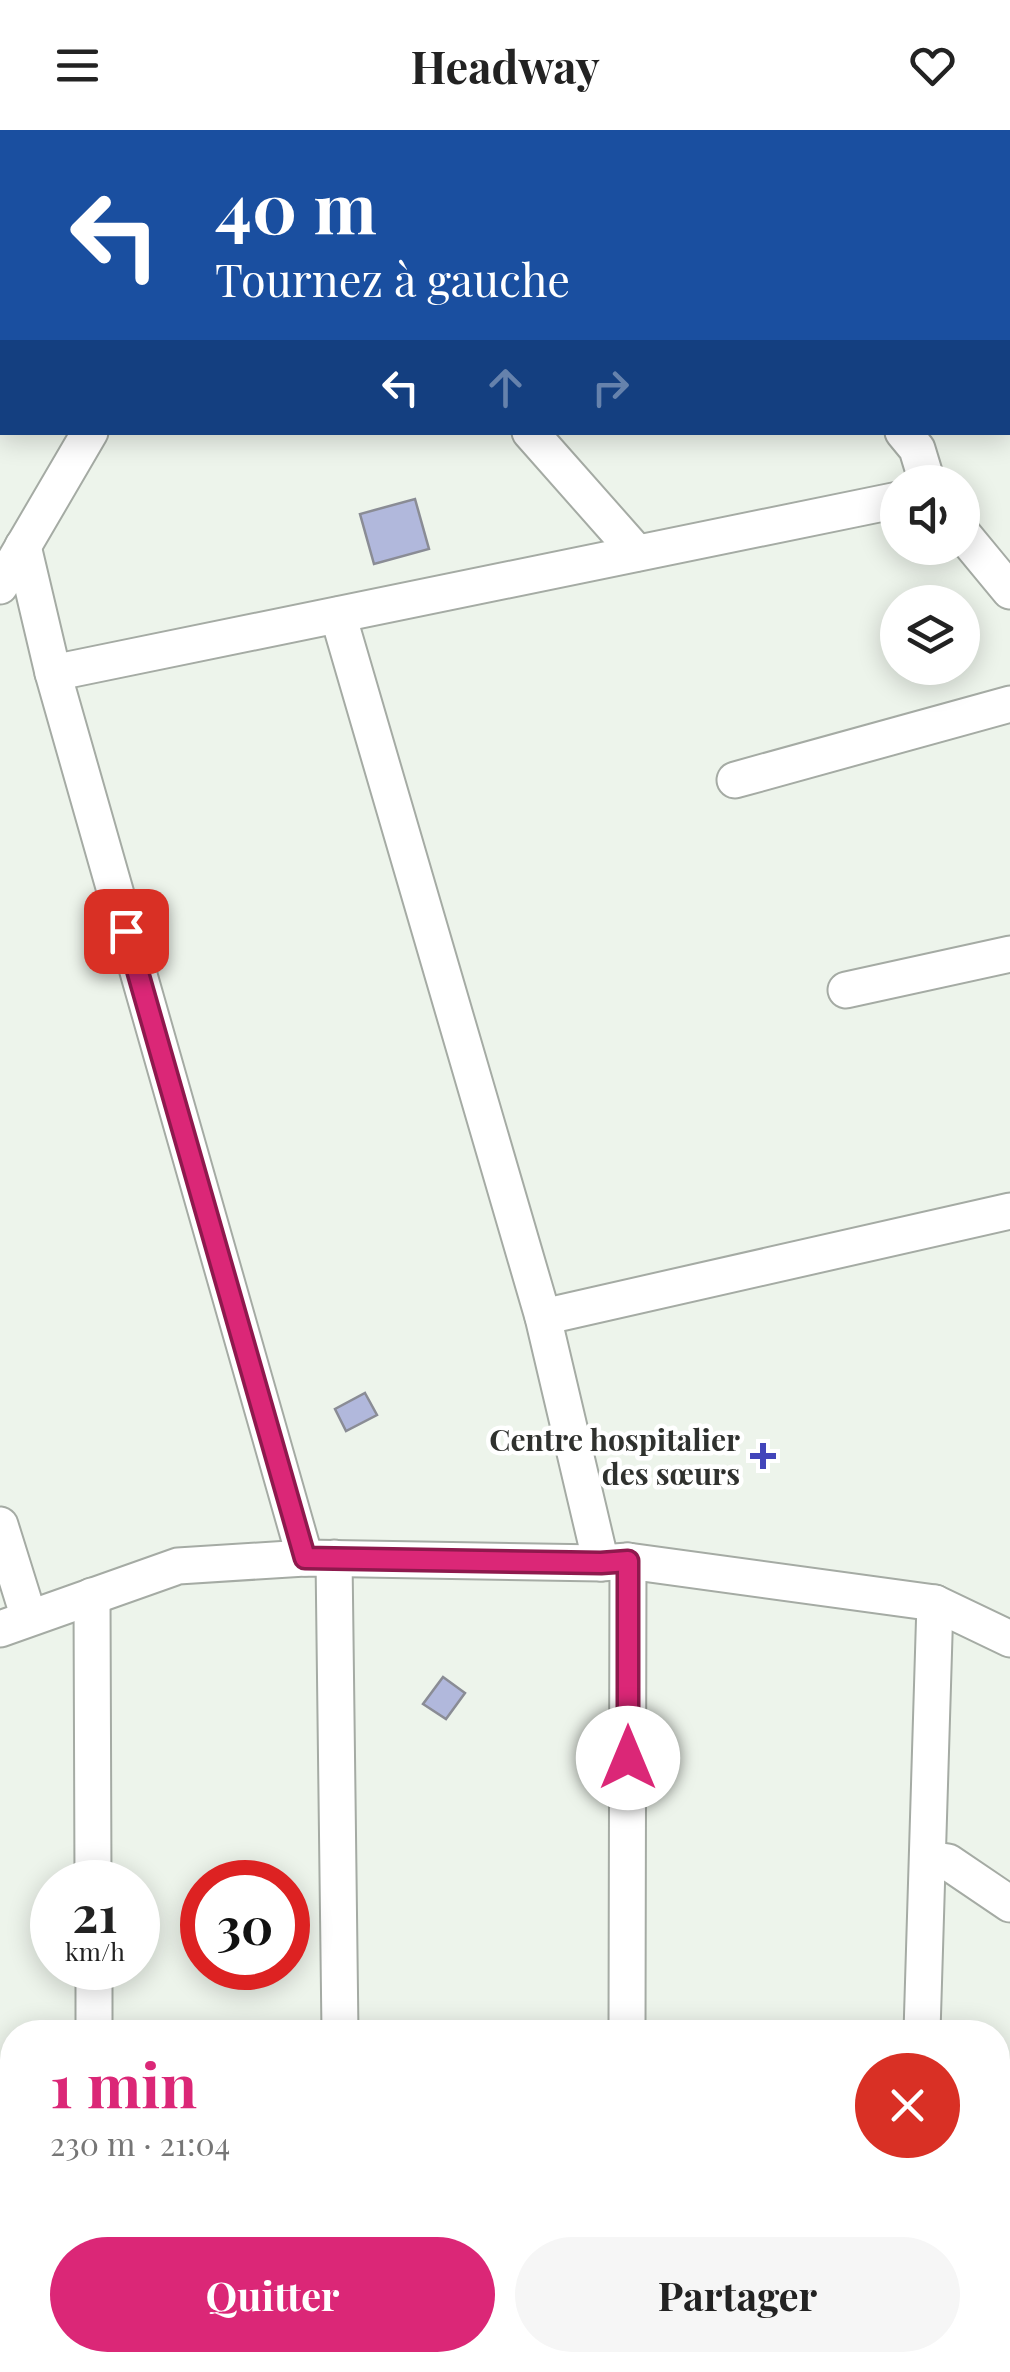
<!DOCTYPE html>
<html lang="fr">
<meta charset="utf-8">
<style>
:root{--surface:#fff;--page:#f6f6f6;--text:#222;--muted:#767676;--accent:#db2777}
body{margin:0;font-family:"Playfair Display",serif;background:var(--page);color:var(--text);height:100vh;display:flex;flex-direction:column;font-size:38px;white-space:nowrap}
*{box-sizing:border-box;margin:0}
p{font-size:32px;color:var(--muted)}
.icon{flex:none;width:55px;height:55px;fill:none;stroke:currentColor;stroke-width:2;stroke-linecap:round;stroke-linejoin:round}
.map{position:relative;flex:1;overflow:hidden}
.details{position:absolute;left:0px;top:1890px;width:1010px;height:352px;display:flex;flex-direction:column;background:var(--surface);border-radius:40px 40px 0 0;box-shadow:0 5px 25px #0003}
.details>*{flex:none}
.guide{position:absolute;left:0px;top:0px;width:1010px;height:305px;box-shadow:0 5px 25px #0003;background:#1a4fa0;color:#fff;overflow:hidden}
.controls{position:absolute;left:880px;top:335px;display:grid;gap:20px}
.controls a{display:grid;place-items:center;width:100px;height:100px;border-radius:50%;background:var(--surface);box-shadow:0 5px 25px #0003;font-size:50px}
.speed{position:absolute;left:30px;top:1730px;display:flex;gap:20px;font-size:50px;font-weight:700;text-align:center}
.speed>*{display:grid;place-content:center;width:130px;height:130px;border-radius:50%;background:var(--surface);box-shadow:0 5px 25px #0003;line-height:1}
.speed small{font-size:25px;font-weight:400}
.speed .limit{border:15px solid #d22;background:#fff;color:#111}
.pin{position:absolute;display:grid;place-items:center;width:85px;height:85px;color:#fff;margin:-42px;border-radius:20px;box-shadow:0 5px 15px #0006}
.me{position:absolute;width:110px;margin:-55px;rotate:0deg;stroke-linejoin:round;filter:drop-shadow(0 0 8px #0008)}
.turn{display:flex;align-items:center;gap:35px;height:210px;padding:0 50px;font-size:45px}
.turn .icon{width:130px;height:130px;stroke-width:2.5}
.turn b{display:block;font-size:70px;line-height:85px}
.lanes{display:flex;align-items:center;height:95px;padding:0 50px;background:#0003;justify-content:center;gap:50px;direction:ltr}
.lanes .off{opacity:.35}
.round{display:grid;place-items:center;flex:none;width:105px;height:105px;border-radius:52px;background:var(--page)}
.headline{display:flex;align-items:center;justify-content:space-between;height:170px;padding:0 50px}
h1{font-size:60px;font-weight:700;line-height:75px;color:var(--accent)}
.button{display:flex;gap:20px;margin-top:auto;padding:20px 50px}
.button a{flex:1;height:115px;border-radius:60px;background:var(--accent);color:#fff;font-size:40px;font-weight:700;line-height:115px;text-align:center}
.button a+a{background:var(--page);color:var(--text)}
header{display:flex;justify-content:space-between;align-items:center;height:130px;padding:0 50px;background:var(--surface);font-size:45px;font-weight:700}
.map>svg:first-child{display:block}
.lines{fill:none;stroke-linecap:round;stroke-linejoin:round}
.stream{stroke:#8ea586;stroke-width:10}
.building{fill:#b1b8dc;stroke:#8a8c95;stroke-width:2.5}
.minor-casing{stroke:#a5aba4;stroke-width:39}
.minor{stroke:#fff;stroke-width:35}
.route-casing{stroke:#8e194d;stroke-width:25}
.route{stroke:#db2777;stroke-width:18}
.poi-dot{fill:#4245ba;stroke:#fff;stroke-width:4}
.labels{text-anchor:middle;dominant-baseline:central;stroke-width:9;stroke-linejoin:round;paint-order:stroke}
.poi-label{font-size:30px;font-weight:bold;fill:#2f312e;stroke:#fff;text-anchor:end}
</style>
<header><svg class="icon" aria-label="menu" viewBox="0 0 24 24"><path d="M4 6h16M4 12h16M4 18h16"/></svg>Headway<svg class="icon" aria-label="heart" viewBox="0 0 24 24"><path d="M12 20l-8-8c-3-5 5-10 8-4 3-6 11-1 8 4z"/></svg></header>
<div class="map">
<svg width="1010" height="2242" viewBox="0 0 1010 2242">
<rect width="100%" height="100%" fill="#edf4eb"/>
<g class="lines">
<path class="stream" d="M 918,2230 L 922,2242"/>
</g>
<g class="building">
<path d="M 415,369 L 429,419 L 374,434 L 360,384 Z"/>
<path d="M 365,1263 L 377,1285 L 346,1301 L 335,1279 Z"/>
<path d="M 443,1547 L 465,1563 L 446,1589 L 423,1574 Z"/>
</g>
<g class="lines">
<g class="minor-casing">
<g id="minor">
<path d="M 658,0 L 660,2"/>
<path d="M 1008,241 L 1010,239"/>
<path d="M 530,302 L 637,423"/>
<path d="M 903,302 L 917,319 L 927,352"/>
<path d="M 962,403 L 1010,461"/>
<path d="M 23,416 L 53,543 L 305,1428"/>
<path d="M 0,456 L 90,302"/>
<path d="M 338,485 L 543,1187 L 601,1433"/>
<path d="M 53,543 L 898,370"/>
<path d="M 735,650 L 1010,574"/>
<path d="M 846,860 L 1010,824"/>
<path d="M 543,1187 L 1010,1081"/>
<path d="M 0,1395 L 29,1488"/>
<path d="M 334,1428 L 340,1902"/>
<path d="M 92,1466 L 93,1752"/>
<path d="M 0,1499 L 178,1436 L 305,1428 L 601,1433 L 628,1431 L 935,1473 L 1010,1509"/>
<path d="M 928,1729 L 948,1732 L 1010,1774"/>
<path d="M 94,1838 L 94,1902"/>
<path d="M 627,1902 L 628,1431"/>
<path d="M 922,1902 L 935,1473"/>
<path d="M 959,2230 L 963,2242"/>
</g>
</g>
<use href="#minor" class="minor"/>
</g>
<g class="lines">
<g class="route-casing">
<path id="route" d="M 126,801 L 305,1428 L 601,1433 L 628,1431 L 628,1628"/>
</g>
<use href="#route" class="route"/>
</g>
<path class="poi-dot" d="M758 1311h10v10h10v10h-10v10h-10v-10h-10v-10h10z"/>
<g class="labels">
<g class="poi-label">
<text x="740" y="1309">Centre hospitalier<tspan x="740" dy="34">des sœurs</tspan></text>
</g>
</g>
</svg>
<div class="controls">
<a><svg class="icon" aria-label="sound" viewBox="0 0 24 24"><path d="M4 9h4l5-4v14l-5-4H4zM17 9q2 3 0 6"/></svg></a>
<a><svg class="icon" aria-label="layers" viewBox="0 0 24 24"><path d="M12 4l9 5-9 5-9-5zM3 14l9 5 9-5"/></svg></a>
</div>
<div class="speed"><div>21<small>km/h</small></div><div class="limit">30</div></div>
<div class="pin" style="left:126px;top:801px;background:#d93025"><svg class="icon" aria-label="arrive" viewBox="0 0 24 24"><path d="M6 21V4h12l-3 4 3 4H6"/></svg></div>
<svg class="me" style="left:628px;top:1628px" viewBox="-20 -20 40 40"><circle r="19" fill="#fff"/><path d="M0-13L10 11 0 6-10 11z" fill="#db2777"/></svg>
<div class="guide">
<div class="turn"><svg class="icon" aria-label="left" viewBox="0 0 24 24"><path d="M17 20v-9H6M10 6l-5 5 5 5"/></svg><div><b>40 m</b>Tournez à gauche</div></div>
<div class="lanes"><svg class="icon" aria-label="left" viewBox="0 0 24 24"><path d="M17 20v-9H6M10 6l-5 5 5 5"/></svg><svg class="icon off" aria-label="ahead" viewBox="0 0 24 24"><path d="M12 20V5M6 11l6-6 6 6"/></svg><svg class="icon off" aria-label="right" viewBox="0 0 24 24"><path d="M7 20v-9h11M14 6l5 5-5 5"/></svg></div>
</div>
<section class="details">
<div class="headline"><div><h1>1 min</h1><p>230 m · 21:04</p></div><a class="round" style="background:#d93025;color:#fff"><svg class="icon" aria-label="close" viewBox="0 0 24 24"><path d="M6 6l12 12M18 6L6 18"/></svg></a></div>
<div class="button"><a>Quitter</a><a>Partager</a></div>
</section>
</div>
